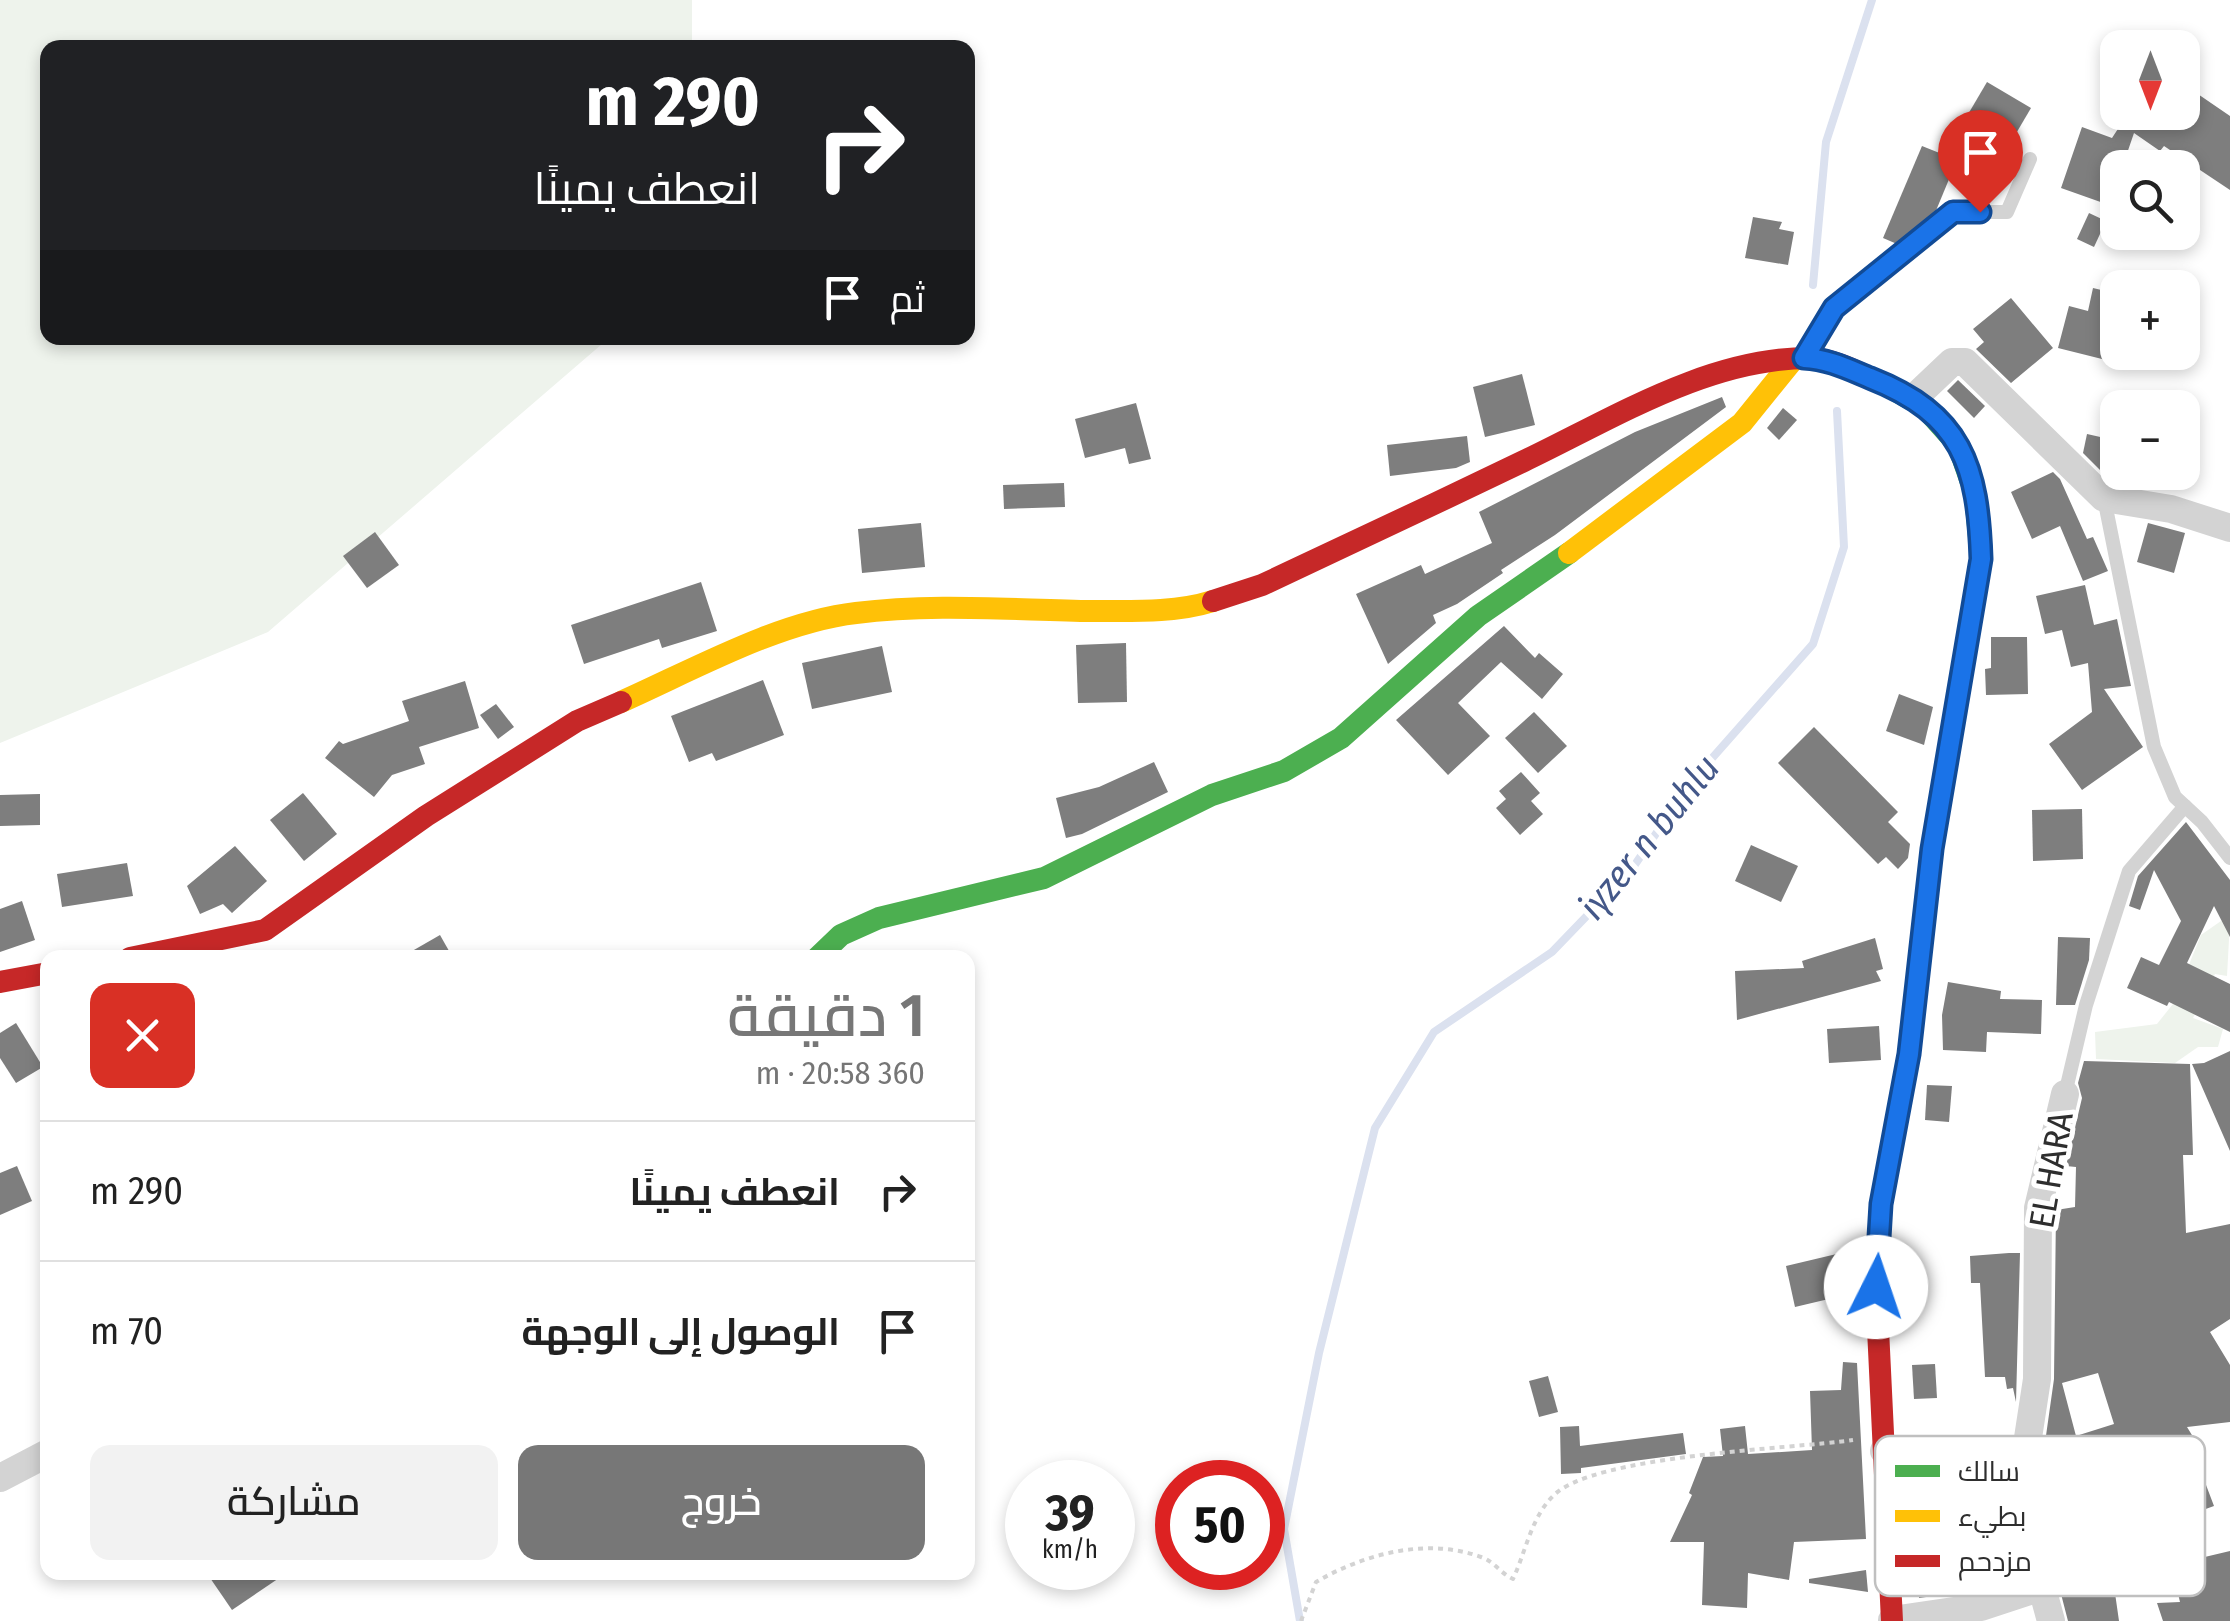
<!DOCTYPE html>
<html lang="ar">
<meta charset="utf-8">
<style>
:root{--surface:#fff;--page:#f2f2f2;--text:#222;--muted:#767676;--line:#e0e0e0;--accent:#777}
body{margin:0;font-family:"Fira Sans Condensed",Cairo,sans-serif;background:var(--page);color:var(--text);direction:rtl;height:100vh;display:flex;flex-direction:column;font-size:38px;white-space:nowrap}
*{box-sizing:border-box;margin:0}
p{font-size:32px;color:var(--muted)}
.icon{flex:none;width:55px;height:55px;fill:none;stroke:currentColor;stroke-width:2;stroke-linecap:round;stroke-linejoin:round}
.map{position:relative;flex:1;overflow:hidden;direction:ltr}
.side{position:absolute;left:40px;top:950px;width:935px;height:630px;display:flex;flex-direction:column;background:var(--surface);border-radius:20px;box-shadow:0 5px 15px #0003;direction:rtl}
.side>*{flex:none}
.guide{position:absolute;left:40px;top:40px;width:935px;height:305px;border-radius:20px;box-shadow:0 5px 15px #0003;direction:rtl;background:#202124;color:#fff;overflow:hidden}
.needle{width:65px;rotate:180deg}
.tools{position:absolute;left:2100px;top:30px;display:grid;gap:20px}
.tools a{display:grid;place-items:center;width:100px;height:100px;border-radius:20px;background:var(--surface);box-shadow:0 5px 15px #0003;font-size:50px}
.speed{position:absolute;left:1005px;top:1460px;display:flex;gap:20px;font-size:50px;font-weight:700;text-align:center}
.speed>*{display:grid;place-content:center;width:130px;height:130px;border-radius:50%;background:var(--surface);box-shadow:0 5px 15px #0003;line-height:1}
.speed small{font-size:25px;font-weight:400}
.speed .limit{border:15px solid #d22;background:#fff;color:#111}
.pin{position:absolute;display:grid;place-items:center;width:85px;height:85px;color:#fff;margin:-102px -42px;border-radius:50% 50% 50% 0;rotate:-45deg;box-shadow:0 0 10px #0007}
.pin .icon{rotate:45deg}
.me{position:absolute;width:110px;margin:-55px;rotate:4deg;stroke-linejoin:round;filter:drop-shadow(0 0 8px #0008)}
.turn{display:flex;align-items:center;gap:35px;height:210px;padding:0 50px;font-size:45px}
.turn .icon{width:130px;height:130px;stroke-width:2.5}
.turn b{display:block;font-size:70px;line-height:85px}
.then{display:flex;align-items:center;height:95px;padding:0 50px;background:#0003;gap:20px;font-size:38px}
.round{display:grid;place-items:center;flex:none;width:105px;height:105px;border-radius:20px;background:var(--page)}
.head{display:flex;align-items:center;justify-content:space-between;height:170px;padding:0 50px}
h1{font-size:60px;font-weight:600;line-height:75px;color:var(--accent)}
.primary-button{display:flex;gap:20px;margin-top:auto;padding:20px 50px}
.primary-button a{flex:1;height:115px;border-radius:20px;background:var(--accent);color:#fff;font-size:40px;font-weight:600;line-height:115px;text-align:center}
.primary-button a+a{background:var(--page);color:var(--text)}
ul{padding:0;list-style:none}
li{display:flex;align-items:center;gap:30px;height:140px;padding:0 50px;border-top:2px solid var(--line)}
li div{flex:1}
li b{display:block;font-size:38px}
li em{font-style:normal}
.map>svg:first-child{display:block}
.green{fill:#eef3ec}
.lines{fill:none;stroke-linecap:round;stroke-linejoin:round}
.stream{stroke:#dbe1ef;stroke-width:8}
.building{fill:#7e7e7e;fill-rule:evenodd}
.path{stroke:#d3d3d3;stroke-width:4;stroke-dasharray:5 5;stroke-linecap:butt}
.lane{stroke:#d3d3d3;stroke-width:14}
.street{stroke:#d3d3d3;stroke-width:28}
.fast{stroke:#4caf50;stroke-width:22}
.slow{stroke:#ffc107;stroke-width:22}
.jam{stroke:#c62828;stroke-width:22}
.route-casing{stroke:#114b97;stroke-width:25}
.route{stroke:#1a73e8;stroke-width:18}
.labels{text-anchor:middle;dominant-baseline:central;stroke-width:10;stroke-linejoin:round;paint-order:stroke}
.street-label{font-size:35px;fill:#2e2e2e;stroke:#fff}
.water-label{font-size:38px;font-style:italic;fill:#445889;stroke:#fff}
.key{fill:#fff;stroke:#c0c0c0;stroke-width:2.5}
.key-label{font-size:28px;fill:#2e2e2e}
</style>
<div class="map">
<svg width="2230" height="1621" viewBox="0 0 2230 1621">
<rect width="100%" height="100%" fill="#fff"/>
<g class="green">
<path d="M 0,0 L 692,0 L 692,47 L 48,48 L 48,338 L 609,338 L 268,632 L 0,743 Z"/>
<path d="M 2221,921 L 2230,921 L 2227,976 L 2215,974 L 2193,1018 L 2223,1029 L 2218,1047 L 2198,1047 L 2175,1063 L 2096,1059 L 2095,1032 L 2157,1024 L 2173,1004 L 2201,935 Z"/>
</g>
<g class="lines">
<g class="stream">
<path d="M 1813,285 L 1826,142 L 1872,0"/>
<path d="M 1300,1621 L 1284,1529 L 1319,1353 L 1375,1128 L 1434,1032 L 1552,952 L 1632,869 L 1691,782 L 1813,644 L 1844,547 L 1837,411"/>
</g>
</g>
<g class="building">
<path d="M 1987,82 L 2031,108 L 2011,142 L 1967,116 Z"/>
<path d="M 2192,90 L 2230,116 L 2230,190 L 2164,146 L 2160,151 L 2134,133 L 2122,168 L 2118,168 L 2109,205 L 2061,188 L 2082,127 L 2112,138 L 2129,112 L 2182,112 L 2182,105 Z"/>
<path d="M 1922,146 L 1957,160 L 1935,213 L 1897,244 L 1883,238 Z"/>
<path d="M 2089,213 L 2106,221 L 2094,247 L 2077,239 Z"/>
<path d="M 1753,217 L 1782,222 L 1779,229 L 1794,232 L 1788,265 L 1745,258 Z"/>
<path d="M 2093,288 L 2118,294 L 2118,363 L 2058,348 L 2069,306 L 2088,311 Z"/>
<path d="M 2011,298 L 2053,348 L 2011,383 L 1976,349 L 1984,342 L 1973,329 Z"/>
<path d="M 1522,374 L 1535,425 L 1485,437 L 1473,387 Z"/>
<path d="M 1958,380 L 1985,406 L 1974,418 L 1947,391 Z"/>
<path d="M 1722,397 L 1726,407 L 1555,535 L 1501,570 L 1503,573 L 1457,604 L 1433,615 L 1436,623 L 1388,664 L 1356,594 L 1421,565 L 1425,574 L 1492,543 L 1479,512 L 1635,432 Z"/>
<path d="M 1136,403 L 1151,459 L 1129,464 L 1125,448 L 1085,458 L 1075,419 Z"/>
<path d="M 1783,408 L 1797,420 L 1779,440 L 1767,428 Z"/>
<path d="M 2087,434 L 2118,441 L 2118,477 L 2104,474 L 2083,453 Z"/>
<path d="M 1467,436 L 1470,462 L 1456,468 L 1390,476 L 1387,445 Z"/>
<path d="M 2053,472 L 2060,479 L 2087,539 L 2093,537 L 2108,571 L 2083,581 L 2060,526 L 2032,539 L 2011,492 Z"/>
<path d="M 1064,483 L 1065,507 L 1004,509 L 1003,485 Z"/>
<path d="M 921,523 L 925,567 L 862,573 L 858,529 Z"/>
<path d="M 2148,523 L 2185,533 L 2174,573 L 2137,562 Z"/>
<path d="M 375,532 L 399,565 L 367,588 L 343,556 Z"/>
<path d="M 701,582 L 717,631 L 662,648 L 659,639 L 584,664 L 571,625 Z"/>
<path d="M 2085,585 L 2094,625 L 2117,619 L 2131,686 L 2104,689 L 2143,747 L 2082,790 L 2049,744 L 2092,712 L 2088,663 L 2071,667 L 2062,630 L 2045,634 L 2036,596 Z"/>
<path d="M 1504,626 L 1535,658 L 1539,653 L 1563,674 L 1542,699 L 1501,662 L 1458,703 L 1490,736 L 1448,775 L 1396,720 Z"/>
<path d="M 1991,637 L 2027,637 L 2028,694 L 1986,695 L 1985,669 L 1991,668 Z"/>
<path d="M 1126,643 L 1127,702 L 1078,703 L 1076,645 Z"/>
<path d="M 882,646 L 892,692 L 812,709 L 802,663 Z"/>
<path d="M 763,680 L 784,735 L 716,761 L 712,753 L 689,762 L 671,716 Z"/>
<path d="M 465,681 L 479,728 L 419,747 L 425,764 L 392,775 L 374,797 L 325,758 L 339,741 L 343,744 L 409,721 L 402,701 Z"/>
<path d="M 1899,694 L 1933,707 L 1924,745 L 1886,731 Z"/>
<path d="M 496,704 L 514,727 L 498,739 L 480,715 Z"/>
<path d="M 1534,712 L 1567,746 L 1538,773 L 1505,738 Z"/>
<path d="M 1814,727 L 1898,812 L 1888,822 L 1910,844 L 1908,858 L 1898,869 L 1886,857 L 1878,864 L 1778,763 Z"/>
<path d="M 1154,762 L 1168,792 L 1082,834 L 1066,838 L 1056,798 L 1099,787 Z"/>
<path d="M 1521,772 L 1540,793 L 1531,801 L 1543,814 L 1520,835 L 1496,808 L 1506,799 L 1499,791 Z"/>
<path d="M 303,793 L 337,834 L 304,861 L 270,820 Z"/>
<path d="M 40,794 L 40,825 L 0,826 L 0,795 Z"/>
<path d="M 2082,809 L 2083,859 L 2033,861 L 2032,810 Z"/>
<path d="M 2186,822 L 2230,880 L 2230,937 L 2214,906 L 2187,963 L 2230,984 L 2230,1032 L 2169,1002 L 2167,1006 L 2127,988 L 2141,957 L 2159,965 L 2181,921 L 2154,870 L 2140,910 L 2129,906 L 2138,876 Z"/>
<path d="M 1751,845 L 1798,866 L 1781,902 L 1735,881 Z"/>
<path d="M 235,846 L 267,881 L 232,913 L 223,904 L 200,914 L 187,886 Z"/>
<path d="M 127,863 L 133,896 L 62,907 L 57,874 Z"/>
<path d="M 22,901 L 35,940 L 0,952 L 0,909 Z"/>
<path d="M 440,935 L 453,958 L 400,958 Z"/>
<path d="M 2058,937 L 2090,938 L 2089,960 L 2075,1005 L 2056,1005 Z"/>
<path d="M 1875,938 L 1883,969 L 1876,971 L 1881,981 L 1737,1020 L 1735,971 L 1804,968 L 1802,961 Z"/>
<path d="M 1948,982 L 2001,991 L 2000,999 L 2042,1000 L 2041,1034 L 1987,1032 L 1986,1052 L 1943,1050 L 1942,1015 Z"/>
<path d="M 16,1023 L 43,1067 L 16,1083 L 0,1058 L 0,1033 Z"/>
<path d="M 1879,1026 L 1881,1060 L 1829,1063 L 1827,1029 Z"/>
<path d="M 2230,1051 L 2230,1151 L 2192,1064 L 2204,1063 Z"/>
<path d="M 2084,1061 L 2190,1064 L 2193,1155 L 2183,1155 L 2186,1233 L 2230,1224 L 2230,1319 L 2210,1332 L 2230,1365 L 2230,1422 L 2187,1427 L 2198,1445 L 2192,1448 L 2214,1506 L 2178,1519 L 2172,1502 L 2119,1515 L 2122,1527 L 2085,1536 L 2087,1546 L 2073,1550 L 2083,1585 L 2113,1579 L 2119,1621 L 2068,1621 L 2053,1563 L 2042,1464 L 2054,1379 L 2056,1210 L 2075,1207 L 2076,1167 L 2066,1166 L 2082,1098 L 2078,1083 ZM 2098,1373 L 2114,1424 L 2076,1436 L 2062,1383 Z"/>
<path d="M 1927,1085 L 1952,1086 L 1949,1122 L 1925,1120 Z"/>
<path d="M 17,1166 L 32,1201 L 0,1215 L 0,1173 Z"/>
<path d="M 1845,1252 L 1854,1293 L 1795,1307 L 1786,1266 Z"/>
<path d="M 2009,1253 L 2020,1253 L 2016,1402 L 2013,1388 L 2007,1389 L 2005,1377 L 1985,1377 L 1980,1283 L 1971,1283 L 1970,1256 Z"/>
<path d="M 1843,1362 L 1857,1363 L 1866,1539 L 1794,1542 L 1789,1580 L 1748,1573 L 1747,1608 L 1702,1605 L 1704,1542 L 1670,1542 L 1692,1495 L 1689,1493 L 1703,1457 L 1723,1456 L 1720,1429 L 1745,1426 L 1748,1454 L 1812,1450 L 1810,1391 L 1841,1390 Z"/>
<path d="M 1935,1364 L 1937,1398 L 1914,1399 L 1912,1365 Z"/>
<path d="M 1548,1376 L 1558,1412 L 1539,1417 L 1529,1381 Z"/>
<path d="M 1579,1426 L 1580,1446 L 1683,1433 L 1686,1454 L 1581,1468 L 1581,1473 L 1561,1474 L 1560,1427 Z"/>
<path d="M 1918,1504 L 1937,1505 L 1935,1559 L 1945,1557 L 1942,1529 L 1992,1528 L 1992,1513 L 2012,1513 L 2020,1576 L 1977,1590 L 1919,1598 Z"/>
<path d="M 2230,1551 L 2230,1621 L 2163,1621 L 2157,1603 L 2180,1602 L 2171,1565 Z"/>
<path d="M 1866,1570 L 1868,1592 L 1809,1583 L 1809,1579 Z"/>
<path d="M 206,1572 L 288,1572 L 232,1610 Z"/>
</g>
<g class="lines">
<path class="path" d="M 1301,1621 L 1316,1582 C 1364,1554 1427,1537 1481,1557 C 1495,1562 1500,1573 1513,1579 C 1526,1551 1531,1518 1553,1496 C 1592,1455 1791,1449 1853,1440"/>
<g class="lane">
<path d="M 1807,353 L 1834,308 L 1953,212 L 2007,212 L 2030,159"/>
<path d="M 2104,498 L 2154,747 L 2175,797 L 2202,822 L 2230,858"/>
<path d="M 2065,1094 L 2086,1005 L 2129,871 L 2185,806"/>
</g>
<g class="street">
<path d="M 1915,397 L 1952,362 L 1965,362 L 2104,498 L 2171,509 L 2230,528"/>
<path d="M 1884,1451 L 1996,1457 L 2024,1464"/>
<path d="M 0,1478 L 48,1453"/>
<path d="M 1892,1620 L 1981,1607 L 2042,1587"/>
<path d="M 2051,1621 L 2036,1566 L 2024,1464 L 2037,1379 L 2038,1208 L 2065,1094"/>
</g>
<g class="fast">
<path d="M 1887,386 L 1924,407 L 1958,445 L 1975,494 L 1981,559 L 1932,849 L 1909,1055"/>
<path d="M 817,958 L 841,935 L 879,918 L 1044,878 L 1212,795 L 1284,771 L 1341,738 L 1478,616 L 1569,553"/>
</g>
<g class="slow">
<path d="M 1569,553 L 1742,423 L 1793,360"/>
<path d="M 621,702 C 693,670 778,622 856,613 C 933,603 1014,610 1092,611 C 1132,611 1175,613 1213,601"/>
</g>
<g class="jam">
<path d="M 1213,601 L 1262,585 C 1349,544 1437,503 1524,461 C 1612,419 1708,358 1809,358 C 1835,358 1864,375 1887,386"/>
<path d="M 130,958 L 265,930 L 426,816 L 577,721 L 621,702"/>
<path d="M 0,982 L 48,973"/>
<path d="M 1892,1621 L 1876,1287 L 1881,1204 L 1909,1055"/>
</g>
</g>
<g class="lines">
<g class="route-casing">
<path id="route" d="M 1876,1287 L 1881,1204 L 1909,1054 L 1932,849 L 1981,559 C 1978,466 1962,414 1870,378 C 1848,369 1828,359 1804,358 L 1834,308 L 1953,212 L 1980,212"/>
</g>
<use href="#route" class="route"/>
</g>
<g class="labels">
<g class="street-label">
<text transform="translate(2051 1170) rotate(-80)">EL HARA</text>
</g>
<g class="water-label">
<text transform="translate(1649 837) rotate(-51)">iγzer n buhlu</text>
</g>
</g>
<rect x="1875" y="1436" width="330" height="160" rx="15" class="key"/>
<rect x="1895" y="1465" width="45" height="12" fill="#4caf50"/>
<rect x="1895" y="1510" width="45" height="12" fill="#ffc107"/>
<rect x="1895" y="1555" width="45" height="12" fill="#c62828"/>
<g class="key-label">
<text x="1958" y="1481">سالك</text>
<text x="1958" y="1526">بطيء</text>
<text x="1958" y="1571">مزدحم</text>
</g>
</svg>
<div class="tools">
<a><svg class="needle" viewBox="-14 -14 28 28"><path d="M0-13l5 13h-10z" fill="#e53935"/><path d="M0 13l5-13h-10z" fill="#767676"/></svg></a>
<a><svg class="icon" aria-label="search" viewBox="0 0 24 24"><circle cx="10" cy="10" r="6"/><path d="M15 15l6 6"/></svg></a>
<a>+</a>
<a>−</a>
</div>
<div class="speed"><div>39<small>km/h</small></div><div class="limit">50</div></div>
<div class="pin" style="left:1980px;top:212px;background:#d93025"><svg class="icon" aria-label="arrive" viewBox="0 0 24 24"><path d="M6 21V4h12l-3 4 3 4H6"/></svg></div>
<svg class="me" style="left:1876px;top:1287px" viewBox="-20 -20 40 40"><circle r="19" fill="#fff"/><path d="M0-13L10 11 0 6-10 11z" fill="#1a73e8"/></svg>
<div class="guide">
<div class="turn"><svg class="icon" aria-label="right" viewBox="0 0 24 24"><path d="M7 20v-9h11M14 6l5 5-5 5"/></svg><div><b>290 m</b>انعطف يمينًا</div></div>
<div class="then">ثم<svg class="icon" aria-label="arrive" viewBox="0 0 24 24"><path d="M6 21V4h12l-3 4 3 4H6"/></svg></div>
</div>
<section class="side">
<div class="head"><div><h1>1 دقيقة</h1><p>360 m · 20:58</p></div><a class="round" style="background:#d93025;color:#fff"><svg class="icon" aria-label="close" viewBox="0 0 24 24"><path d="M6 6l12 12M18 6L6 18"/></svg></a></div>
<ul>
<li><svg class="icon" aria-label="right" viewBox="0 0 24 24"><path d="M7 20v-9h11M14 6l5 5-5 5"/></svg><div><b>انعطف يمينًا</b></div><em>290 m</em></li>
<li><svg class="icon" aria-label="arrive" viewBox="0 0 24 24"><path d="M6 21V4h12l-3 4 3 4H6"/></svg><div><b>الوصول إلى الوجهة</b></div><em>70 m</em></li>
</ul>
<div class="primary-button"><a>خروج</a><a>مشاركة</a></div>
</section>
</div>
